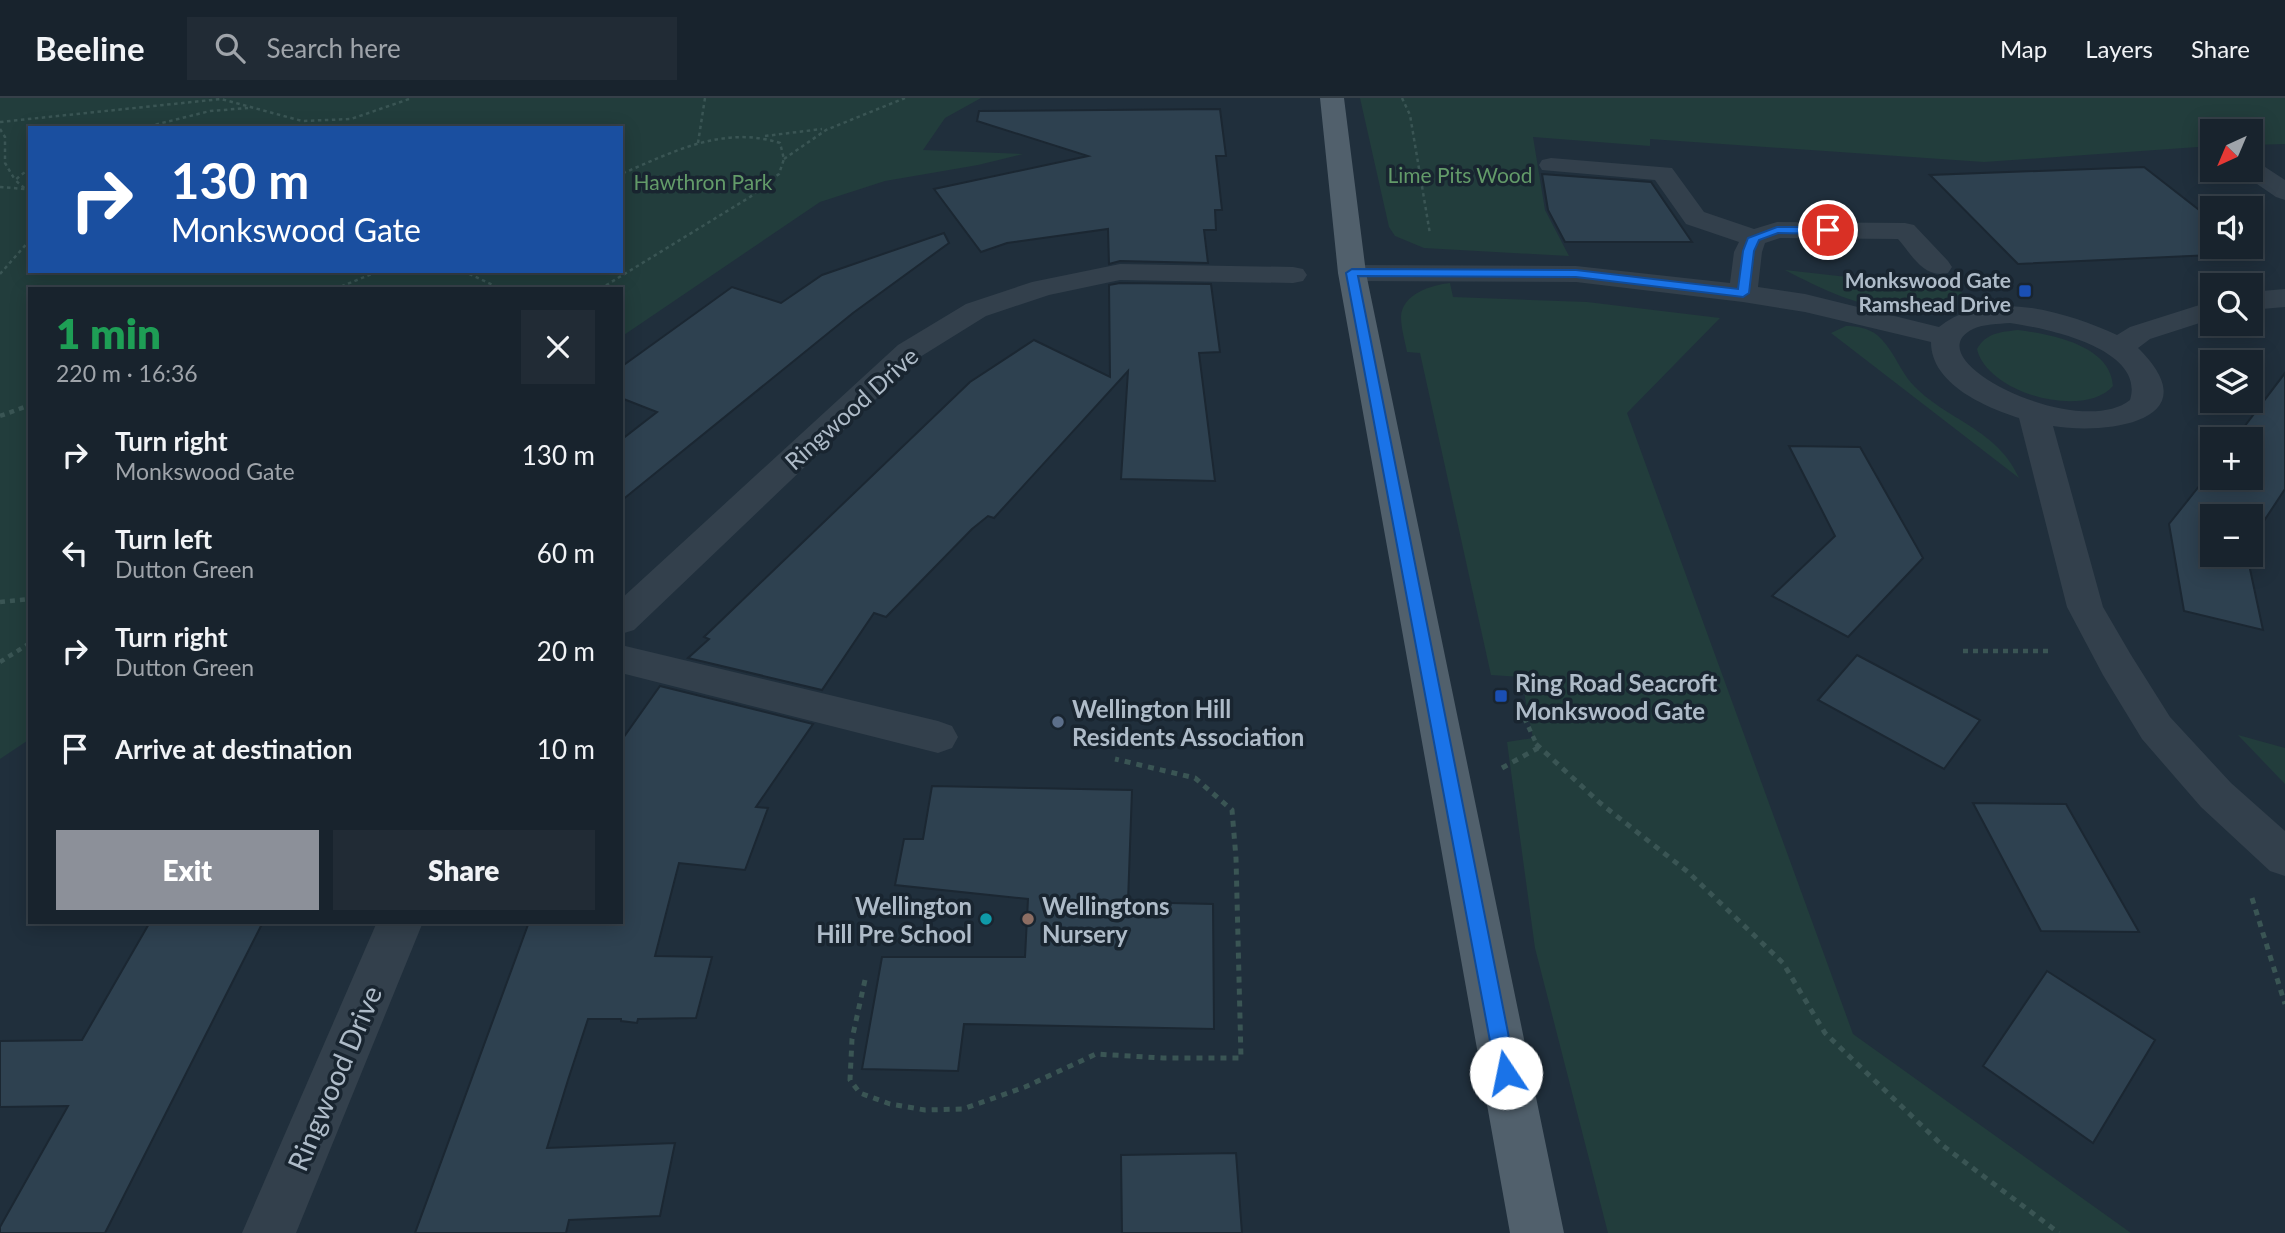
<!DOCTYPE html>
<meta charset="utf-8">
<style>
:root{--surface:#18232d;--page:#212b35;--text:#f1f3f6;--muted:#9fa4aa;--line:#364049;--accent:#8c9099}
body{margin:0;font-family:Lato,sans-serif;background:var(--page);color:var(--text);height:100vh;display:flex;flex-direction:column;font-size:26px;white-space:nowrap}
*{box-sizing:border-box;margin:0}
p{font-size:23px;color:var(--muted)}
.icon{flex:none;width:38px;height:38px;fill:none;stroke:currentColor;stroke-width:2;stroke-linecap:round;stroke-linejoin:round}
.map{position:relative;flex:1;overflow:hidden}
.details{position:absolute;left:28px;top:189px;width:595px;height:637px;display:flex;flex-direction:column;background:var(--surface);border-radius:0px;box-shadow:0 4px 18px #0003,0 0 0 2px var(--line)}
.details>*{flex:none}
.banner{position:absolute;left:28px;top:28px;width:595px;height:147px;border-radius:0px;box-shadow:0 4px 18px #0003,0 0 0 2px var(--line);background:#1a4fa0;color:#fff;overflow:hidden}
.needle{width:46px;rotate:224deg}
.fabs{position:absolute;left:2200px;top:21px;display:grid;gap:14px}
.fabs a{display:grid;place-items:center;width:63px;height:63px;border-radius:0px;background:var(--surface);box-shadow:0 4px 18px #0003,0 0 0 2px var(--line);font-size:35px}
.pin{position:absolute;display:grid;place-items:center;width:60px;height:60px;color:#fff;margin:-30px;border:4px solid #fff;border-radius:50%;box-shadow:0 2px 7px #0007}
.me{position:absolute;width:77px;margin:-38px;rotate:349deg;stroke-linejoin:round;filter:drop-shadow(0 0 5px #0008)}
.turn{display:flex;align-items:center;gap:24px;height:147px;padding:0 28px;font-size:32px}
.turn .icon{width:91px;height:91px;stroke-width:2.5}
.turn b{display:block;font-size:49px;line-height:60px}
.round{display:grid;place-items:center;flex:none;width:74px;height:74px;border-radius:0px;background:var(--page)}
.headline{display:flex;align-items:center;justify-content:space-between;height:119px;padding:0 28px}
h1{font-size:42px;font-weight:800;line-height:52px;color:#1e9e55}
.cta{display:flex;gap:14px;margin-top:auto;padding:14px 28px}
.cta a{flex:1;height:80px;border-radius:0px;background:var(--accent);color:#fff;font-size:28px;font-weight:800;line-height:80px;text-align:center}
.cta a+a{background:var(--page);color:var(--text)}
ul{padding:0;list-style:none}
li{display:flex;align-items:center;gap:21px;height:98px;padding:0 28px}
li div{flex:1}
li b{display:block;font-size:26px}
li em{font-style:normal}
header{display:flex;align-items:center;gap:42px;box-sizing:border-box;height:98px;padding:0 35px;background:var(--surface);border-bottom:2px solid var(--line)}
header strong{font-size:33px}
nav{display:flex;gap:38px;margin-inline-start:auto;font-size:24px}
.search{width:490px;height:63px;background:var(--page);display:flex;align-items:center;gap:18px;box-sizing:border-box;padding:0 24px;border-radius:0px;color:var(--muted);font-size:26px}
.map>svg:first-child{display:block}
.green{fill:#223d3c;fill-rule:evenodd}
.building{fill:#2e4150;stroke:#1b2732;stroke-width:2}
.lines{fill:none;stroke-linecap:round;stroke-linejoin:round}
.path-far2{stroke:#3a5554;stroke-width:2.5;stroke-dasharray:3.5 3.5;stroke-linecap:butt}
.path-far1{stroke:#3a5554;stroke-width:4.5;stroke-dasharray:5 5;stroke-linecap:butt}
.path{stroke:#3a5554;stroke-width:5;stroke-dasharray:6 6;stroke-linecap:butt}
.minor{fill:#33404c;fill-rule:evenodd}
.major{fill:#51606c;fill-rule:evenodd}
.route{fill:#1a73e8;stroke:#114b97;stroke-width:2}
.transit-dot{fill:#1a4fb4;stroke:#192530;stroke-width:2.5}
.service-dot{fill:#5c6f8a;stroke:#192530;stroke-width:2.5}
.culture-dot{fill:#0f9aa8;stroke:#192530;stroke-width:2.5}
.education-dot{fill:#8d6e63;stroke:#192530;stroke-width:2.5}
.labels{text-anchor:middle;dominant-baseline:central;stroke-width:7;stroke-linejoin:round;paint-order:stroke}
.far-park-label{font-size:21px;fill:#639b69;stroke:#192530}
.far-poi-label{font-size:21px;font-weight:bold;fill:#aebbc8;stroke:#192530;text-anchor:end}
.street-label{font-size:24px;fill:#aebbc8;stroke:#192530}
.poi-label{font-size:24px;font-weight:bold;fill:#aebbc8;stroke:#192530;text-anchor:start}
.near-street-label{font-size:28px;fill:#aebbc8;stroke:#192530}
</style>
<header>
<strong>Beeline</strong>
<div class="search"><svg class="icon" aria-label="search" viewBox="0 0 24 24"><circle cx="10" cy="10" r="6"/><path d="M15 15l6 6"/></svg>Search here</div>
<nav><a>Map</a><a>Layers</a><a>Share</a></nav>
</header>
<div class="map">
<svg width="2285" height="1135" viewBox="0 0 2285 1135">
<rect width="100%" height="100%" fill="#202f3c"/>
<g class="green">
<path d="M 0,0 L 981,0 L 945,20 L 923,52 L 1023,56 L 978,67 L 885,83 L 820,104 L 621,239 L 621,191 L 30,191 L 30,641 L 0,661 ZM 30,30 L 621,30 L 621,173 L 30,173 Z"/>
<path d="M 1360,0 L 2285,0 L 2285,46 L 2251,47 L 2250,33 L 2212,33 L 2212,48 L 1984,64 L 1650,41 L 1650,48 L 1533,39 L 1545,112 L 1569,158 L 1424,150 L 1395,138 L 1389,129 Z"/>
<path d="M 1785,172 L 1883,183 L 1954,186 L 1963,196 C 1951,199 1938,205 1926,208 C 1877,219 1827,194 1785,172 Z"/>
<path d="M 1450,185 L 1453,199 L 1587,204 L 1720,220 L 1627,315 L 1853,936 L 2131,1135 L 1608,1135 L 1535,850 L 1507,644 L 1533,640 L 1521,579 L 1491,577 L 1420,255 L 1407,254 C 1405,243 1401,230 1401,219 C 1402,196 1431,187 1450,185 Z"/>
<path d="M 1846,228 C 1857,228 1868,230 1877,237 C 1892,250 1897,266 1908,281 C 1940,321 1996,328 2019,380 L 1831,235 Z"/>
<path d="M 2018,232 C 2050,236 2111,247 2113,288 C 2083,322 1987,295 1977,251 C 1986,235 2000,234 2018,232 Z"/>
<path d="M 2238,637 L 2285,650 L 2285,686 Z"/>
</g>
<g class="building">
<path d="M 1220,11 L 1226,58 L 1216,58 L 1222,112 L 1215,112 L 1216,132 L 1204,132 L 1208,165 L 1120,163 L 1109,166 L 1108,131 L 1007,145 L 981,154 L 934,91 L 1088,58 L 977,23 L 979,13 Z"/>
<path d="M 2144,69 L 2212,122 L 2212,149 L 2247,149 L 2255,155 L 2018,166 L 1930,77 Z"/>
<path d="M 1542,76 L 1651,84 L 1692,144 L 1565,144 L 1548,112 Z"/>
<path d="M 944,135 L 949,145 L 853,215 L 621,403 L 621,342 L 657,314 L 621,300 L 621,269 L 732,189 L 781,205 L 822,177 Z"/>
<path d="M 1120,185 L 1211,186 L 1220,254 L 1199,255 L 1215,383 L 1121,381 L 1128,273 L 994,420 L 988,418 L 972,431 L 886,519 L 874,515 L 822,592 L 688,560 L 709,541 L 704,539 L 970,284 L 1034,242 L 1110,279 L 1109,187 Z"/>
<path d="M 2285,275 L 2285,391 L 2250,444 L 2250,418 L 2212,418 L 2212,457 L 2247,457 L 2263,532 L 2184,513 L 2169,426 L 2212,372 L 2212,380 L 2250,380 L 2250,341 L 2235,341 Z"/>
<path d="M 1789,348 L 1860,349 L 1923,460 L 1848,539 L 1772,498 L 1835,438 Z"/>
<path d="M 1857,557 L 1980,622 L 1944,671 L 1818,602 Z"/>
<path d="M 660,588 L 813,626 L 756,709 L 768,710 L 745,772 L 679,765 L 655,858 L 712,859 L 696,920 L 638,921 L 637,925 L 621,923 L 621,921 L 588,921 L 568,982 L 547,1050 L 675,1045 L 660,1118 L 569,1122 L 566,1135 L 415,1135 L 529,824 L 621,824 L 621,643 Z"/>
<path d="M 932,688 L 1132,692 L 1128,804 L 1213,806 L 1214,931 L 964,926 L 958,973 L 862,971 L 882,859 L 1025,859 L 1028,801 L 895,787 L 904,741 L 923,741 Z"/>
<path d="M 1973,705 L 2066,706 L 2139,834 L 2041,833 Z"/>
<path d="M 150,824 L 263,824 L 105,1135 L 0,1135 L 0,1129 L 68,1008 L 0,1009 L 0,943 L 82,942 Z"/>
<path d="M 2047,873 L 2155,942 L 2093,1045 L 1983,968 Z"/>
<path d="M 1236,1055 L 1242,1135 L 1122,1135 L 1121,1057 Z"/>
</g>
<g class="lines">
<g class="path-far2">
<path d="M 1402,0 L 1410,17 L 1430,136"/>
<path d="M 0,24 L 221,1 L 302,23 L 351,21 L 412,0"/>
<path d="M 142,30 L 210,13 L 248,10"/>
<path d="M 0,31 L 5,39 L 5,65 L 15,82"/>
<path d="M 765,38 L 822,31"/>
<path d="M 698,45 L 705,0"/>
<path d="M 784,61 L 826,32 L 905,0"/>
<path d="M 30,70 L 15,82 L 30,95"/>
<path d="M 0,89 L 25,91"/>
<path d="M 463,173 L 501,191"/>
<path d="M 0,176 L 30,142"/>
<path d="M 335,191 L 379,173"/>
<path d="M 600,191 L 750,99 L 779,76 L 784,61 L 780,45 C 723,27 673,54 621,76"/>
</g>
<g class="path-far1">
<path d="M 0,318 L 30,307"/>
<path d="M 0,504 L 30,501"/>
<path d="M 1963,553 L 2053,553"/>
<path d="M 0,564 L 30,545"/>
<path d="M 1520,611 L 1537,647"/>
</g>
<g class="path">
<path d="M 1536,646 L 1600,705 L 1688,774 L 1783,865 L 1825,935 L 1942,1047 L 2059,1135"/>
<path d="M 1502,670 L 1538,650"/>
<path d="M 2252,800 L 2285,906"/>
<path d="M 865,882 L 852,941 L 850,982 L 860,995 L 890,1006 L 925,1012 L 963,1011 L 1025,989 L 1096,956 L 1163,960 L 1241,960 L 1236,760 L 1232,712 L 1195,680 L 1115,661"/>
</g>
<g class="minor">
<path d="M 1551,60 L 1672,70 L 1704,114 L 1754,131 L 1777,124 L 1905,125 L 1914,127 L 1948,163 L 1952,169 L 1948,175 C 1924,181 1912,157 1898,141 L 1780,140 L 1765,145 L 1762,154 L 1758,189 L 1805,196 L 1939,229 C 1988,189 2066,214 2117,237 L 2130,229 L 2212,203 L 2212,221 L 2150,241 L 2138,250 C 2212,323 2108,337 2053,328 L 2103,509 L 2131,557 L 2170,619 L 2231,685 L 2285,733 L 2285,778 L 2270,773 L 2201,709 L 2142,641 L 2103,577 L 2067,509 L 2019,320 C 1985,309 1931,286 1931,244 L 1805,214 L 1743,204 L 1576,184 L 1352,183 L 1342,181 L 1338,175 L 1342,169 L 1352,167 L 1576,168 L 1730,185 L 1734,154 L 1739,144 L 1686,126 L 1655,82 L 1542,72 L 1539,67 L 1542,62 ZM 2010,225 C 2044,230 2146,250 2130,302 C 2079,343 1911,262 1973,231 C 1984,226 1998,226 2010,225 Z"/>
<path d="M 2250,63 L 2259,65 L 2285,82 L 2285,102 L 2276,99 L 2241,75 L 2239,72 L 2250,72 Z"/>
<path d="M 1120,166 L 1293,169 L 1303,171 L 1307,177 L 1303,183 L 1293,185 L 1120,182 L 1049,197 L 986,218 L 920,259 L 634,532 L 621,536 L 621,501 L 898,247 L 966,206 L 1032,184 Z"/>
<path d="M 2285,191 L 2285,209 L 2250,212 L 2250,194 Z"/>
<path d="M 621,547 L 938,623 L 952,628 L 958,639 L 952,650 L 938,655 L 621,575 Z"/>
<path d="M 377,824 L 423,824 L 296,1135 L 242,1135 Z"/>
</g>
<path class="major" d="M 1320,0 L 1344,0 L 1366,175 L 1564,1135 L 1510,1135 L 1338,175 Z"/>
</g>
<path class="route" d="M 1777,129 L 1828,129 L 1833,132 L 1828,136 L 1778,135 L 1759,142 L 1754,153 L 1749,195 L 1743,199 L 1576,179 L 1358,178 L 1516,975 L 1513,982 L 1506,985 L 1499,982 L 1496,975 L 1346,175 L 1352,171 L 1576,172 L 1738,191 L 1743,153 L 1748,140 Z"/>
<g class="transit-dot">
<rect x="2018" y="186" width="14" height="14" rx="3.5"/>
<rect x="1494" y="591" width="14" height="14" rx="3.5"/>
</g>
<circle class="service-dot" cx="1058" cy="624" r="7"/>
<circle class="culture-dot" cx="986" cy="821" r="7"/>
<circle class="education-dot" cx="1028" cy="821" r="7"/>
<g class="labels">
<g class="far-park-label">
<text x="1460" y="76">Lime Pits Wood</text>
<text x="703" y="83">Hawthron Park</text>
</g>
<g class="far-poi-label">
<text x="2011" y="181">Monkswood Gate<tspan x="2011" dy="24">Ramshead Drive</tspan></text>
</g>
<g class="street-label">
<text transform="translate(851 310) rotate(-42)">Ringwood Drive</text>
</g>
<g class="poi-label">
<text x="1515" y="584">Ring Road Seacroft<tspan x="1515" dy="28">Monkswood Gate</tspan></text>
<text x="1072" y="610">Wellington Hill<tspan x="1072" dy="28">Residents Association</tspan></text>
<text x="972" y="807" text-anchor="end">Wellington<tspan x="972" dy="28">Hill Pre School</tspan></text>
<text x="1042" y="807">Wellingtons<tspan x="1042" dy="28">Nursery</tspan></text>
</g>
<g class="near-street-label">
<text transform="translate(334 980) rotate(-67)">Ringwood Drive</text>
</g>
</g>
</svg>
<div class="fabs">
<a><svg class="needle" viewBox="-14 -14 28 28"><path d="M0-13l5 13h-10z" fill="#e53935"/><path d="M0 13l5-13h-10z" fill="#9fa4aa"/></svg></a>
<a><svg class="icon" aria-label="sound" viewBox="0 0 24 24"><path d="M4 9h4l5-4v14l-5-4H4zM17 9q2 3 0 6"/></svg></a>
<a><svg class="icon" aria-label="search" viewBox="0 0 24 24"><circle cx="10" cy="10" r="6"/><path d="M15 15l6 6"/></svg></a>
<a><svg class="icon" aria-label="layers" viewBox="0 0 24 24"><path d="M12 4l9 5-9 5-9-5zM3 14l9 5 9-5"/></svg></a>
<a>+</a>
<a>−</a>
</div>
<div class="pin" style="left:1828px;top:132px;background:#d93025"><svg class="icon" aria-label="arrive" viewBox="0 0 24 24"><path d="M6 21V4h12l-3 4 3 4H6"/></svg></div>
<svg class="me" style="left:1506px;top:975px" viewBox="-20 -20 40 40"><circle r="19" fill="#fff"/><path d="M0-13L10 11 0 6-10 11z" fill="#1a73e8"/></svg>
<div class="banner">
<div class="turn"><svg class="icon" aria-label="right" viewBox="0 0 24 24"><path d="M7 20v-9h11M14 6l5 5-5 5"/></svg><div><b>130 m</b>Monkswood Gate</div></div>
</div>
<section class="details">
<div class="headline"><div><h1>1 min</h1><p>220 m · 16:36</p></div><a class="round"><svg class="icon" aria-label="close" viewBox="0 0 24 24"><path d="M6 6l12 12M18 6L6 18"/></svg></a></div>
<ul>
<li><svg class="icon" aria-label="right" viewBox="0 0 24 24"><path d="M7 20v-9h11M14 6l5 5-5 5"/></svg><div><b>Turn right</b><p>Monkswood Gate</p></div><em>130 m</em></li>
<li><svg class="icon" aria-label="left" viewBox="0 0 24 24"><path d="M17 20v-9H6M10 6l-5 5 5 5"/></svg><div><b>Turn left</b><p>Dutton Green</p></div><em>60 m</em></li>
<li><svg class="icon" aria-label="right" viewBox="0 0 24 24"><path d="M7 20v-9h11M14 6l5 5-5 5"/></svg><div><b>Turn right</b><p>Dutton Green</p></div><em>20 m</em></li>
<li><svg class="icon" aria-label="arrive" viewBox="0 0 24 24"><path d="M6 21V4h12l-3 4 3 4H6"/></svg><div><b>Arrive at destination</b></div><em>10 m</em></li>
</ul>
<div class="cta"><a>Exit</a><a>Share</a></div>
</section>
</div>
